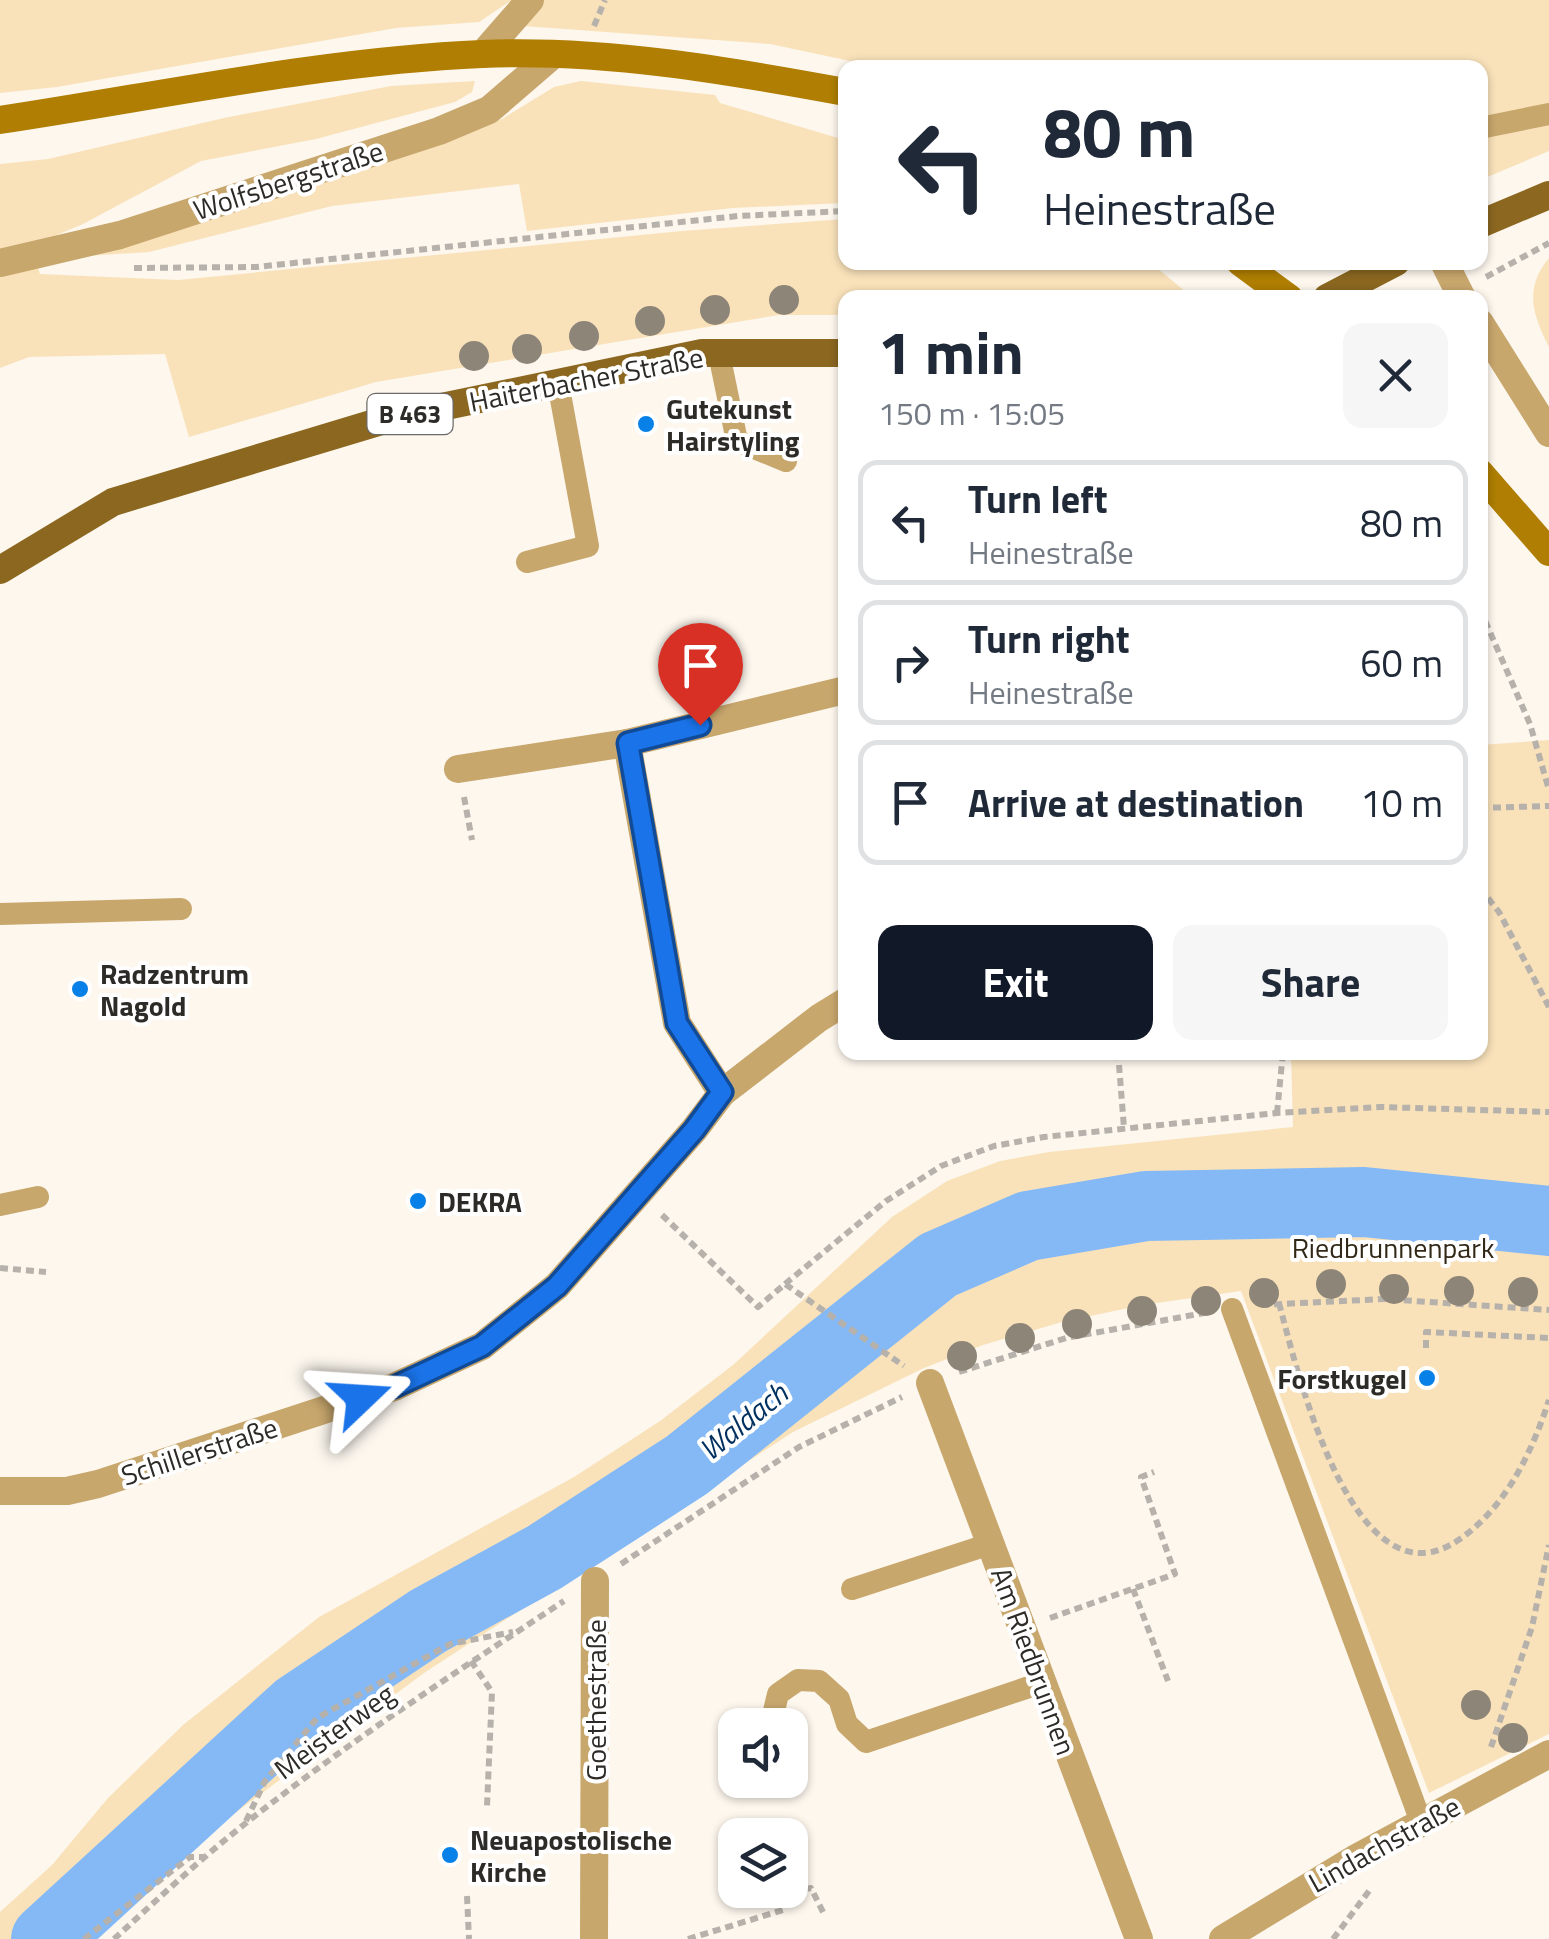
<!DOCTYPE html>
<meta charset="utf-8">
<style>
:root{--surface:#fff;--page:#f6f6f7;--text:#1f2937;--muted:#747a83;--line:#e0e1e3;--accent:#111827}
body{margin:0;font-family:"Titillium Web",sans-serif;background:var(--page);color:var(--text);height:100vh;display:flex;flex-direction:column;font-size:38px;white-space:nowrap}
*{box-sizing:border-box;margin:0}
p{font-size:32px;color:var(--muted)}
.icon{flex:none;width:55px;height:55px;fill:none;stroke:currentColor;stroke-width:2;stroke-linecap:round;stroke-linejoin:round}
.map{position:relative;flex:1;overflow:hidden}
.sheet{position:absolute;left:838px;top:290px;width:650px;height:770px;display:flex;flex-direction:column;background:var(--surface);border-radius:20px;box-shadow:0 2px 8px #0004}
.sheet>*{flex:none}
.banner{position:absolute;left:838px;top:60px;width:650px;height:210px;border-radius:20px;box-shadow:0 2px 8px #0004;background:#fff;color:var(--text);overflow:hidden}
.buttons{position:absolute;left:718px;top:1708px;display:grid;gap:20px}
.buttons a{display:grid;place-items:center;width:90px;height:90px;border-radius:20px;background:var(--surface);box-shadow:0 2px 8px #0004;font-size:50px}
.pin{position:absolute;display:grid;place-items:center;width:85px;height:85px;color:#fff;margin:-102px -42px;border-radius:50% 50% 50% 0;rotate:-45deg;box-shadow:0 0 10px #0007}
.pin .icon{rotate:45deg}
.me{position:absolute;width:110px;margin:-55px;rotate:70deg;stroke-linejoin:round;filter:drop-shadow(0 0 8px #0008)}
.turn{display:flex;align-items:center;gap:35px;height:210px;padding:0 40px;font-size:45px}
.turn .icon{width:130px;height:130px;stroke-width:2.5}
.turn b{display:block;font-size:70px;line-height:85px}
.round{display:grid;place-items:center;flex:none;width:105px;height:105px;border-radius:20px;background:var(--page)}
.summary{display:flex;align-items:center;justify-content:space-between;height:170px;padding:0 40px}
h1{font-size:60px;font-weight:700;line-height:75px}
.cta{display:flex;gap:20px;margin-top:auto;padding:20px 40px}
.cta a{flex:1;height:115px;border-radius:20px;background:var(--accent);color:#fff;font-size:40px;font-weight:700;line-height:115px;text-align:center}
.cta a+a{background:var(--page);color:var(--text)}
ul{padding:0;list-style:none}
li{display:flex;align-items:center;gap:30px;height:125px;margin:0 20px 15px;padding:0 20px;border:5px solid var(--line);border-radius:20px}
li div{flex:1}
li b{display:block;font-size:38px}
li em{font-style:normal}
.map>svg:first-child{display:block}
.green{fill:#f9e2ba}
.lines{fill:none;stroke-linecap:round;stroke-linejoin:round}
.river{stroke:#84b9f6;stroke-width:70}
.path{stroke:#b6b1aa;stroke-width:6;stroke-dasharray:8 5;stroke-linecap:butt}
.service{stroke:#c8a76d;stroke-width:22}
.minor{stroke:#c8a76d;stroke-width:28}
.secondary{stroke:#af7e02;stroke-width:28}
.primary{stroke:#8b6720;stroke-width:28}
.tree{fill:#8d8578}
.route-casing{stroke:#114b97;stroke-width:25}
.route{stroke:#1a73e8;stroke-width:18}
.poi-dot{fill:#0780e7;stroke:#fff;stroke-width:4}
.labels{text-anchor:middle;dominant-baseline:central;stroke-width:8;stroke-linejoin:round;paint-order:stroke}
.shield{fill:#fff;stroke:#6c6b68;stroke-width:2.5}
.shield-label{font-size:25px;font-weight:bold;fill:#2d2b27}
.street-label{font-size:28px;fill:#2d2b27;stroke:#fff}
.poi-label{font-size:28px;font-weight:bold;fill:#2d2b27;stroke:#fff;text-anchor:start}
.park-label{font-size:28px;fill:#322817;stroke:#fff}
.water-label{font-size:30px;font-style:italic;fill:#00305f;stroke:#fff}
</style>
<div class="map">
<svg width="1549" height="1939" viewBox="0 0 1549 1939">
<rect width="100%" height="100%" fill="#fdf7ee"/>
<g class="green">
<path d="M 0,0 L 512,0 L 479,22 L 396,28 L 57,87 L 0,93 Z"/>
<path d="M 544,0 L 1549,0 L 1549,104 L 1480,117 L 1480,68 L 883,68 L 770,44 L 523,26 L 527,16 Z"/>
<path d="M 475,81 L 472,92 L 455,102 L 316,139 L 201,161 L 83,224 L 31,246 L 40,274 L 178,280 L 682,231 L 845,219 L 845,262 L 1151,263 L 1192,297 L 845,298 L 845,315 L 779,315 L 376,382 L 189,437 L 165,354 L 29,357 L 0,368 L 0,164 L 48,159 L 224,118 L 391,86 Z"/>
<path d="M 581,81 L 715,95 L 720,103 L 845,140 L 845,203 L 733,208 L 527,231 L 519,184 L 332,206 L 149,252 L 85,256 L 184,219 L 502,119 L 554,87 Z"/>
<path d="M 1549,123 L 1549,151 L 1480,180 L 1480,135 Z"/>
<path d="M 1549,258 L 1549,347 C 1532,314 1524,288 1549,258 Z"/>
<path d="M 1549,740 L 1549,1734 L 1429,1793 L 1241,1291 L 1143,1305 L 1062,1322 L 983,1345 L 924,1368 L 793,1432 L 424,1673 L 235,1813 L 200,1822 L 69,1939 L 0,1939 L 0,1912 L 52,1865 L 108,1798 L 183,1725 L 319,1617 L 574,1477 L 660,1421 L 733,1365 L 892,1217 L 947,1181 L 1000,1161 L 1049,1152 L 1293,1127 L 1291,1053 L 1480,1052 L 1480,745 Z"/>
</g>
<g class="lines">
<path class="river" d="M 46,1939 L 298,1708 L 428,1621 L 545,1557 L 687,1465 L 938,1265 L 1028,1226 L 1146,1206 L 1364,1202 L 1549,1221"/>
<g class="path">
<path d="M 594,26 L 605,0"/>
<path d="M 134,268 L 256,267 L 738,216 L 845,211"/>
<path d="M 1486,277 L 1549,243"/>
<path d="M 1480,609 L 1530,724 L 1549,790"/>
<path d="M 464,797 L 472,840"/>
<path d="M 1480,808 L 1549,806"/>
<path d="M 1480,888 L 1499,912 L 1549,1007"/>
<path d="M 1118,1052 L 1124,1128"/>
<path d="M 1277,1113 L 1283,1052"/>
<path d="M 662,1215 L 758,1307 L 785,1284 L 904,1366"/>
<path d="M 0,1268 L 46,1272"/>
<path d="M 785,1284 L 886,1201 L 941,1166 L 994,1146 L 1044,1137 L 1277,1113 L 1381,1107 L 1549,1112"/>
<path d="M 1279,1303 C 1296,1366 1353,1614 1460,1539 C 1506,1507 1532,1452 1549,1400"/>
<path d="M 1261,1305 L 1385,1299 L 1549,1310"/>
<path d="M 1426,1348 L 1426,1332 L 1549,1338"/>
<path d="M 959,1372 L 1066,1338 L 1204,1313"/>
<path d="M 621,1564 L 799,1447 L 902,1397"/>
<path d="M 1133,1589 L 1168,1681"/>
<path d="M 1050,1618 L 1175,1574 L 1141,1477 L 1154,1472"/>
<path d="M 471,1661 L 492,1692 L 487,1806"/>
<path d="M 1491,1747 L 1532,1627 L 1549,1545"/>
<path d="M 246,1821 L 265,1781 L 317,1718 L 450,1644 L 513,1632"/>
<path d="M 467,1896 L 469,1939"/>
<path d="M 84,1939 L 190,1857 L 203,1857"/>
<path d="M 114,1939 C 157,1900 200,1859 246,1823 C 347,1743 456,1672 564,1601"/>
<path d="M 688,1939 L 783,1910 L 799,1890 L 811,1888 L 824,1914"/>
<path d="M 1333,1939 L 1369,1891"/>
</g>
<g class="service">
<path d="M 1480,128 L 1549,114"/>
<path d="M 719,354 L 737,441 L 786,461"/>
<path d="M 527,562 L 588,546 L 558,383"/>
<path d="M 0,914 L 181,909"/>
<path d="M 0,1205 L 38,1197"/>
<path d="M 1232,1309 L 1421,1822"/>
<path d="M 852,1589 L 990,1544"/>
<path d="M 773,1715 L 778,1694 L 798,1680 L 819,1681 L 839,1699 L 847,1724 L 866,1742 L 1041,1683"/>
</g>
<g class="minor">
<path d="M 483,54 L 530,0"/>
<path d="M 1444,262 L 1462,298"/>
<path d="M 0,263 L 120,235 L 439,131 L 489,110 L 554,54"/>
<path d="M 1480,323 L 1549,433"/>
<path d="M 458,769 L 627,743"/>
<path d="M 722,1093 L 677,1023 L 627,743 L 845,690"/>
<path d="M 930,1383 L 1139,1939"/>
<path d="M 0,1491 L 67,1491 L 98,1484 L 394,1387 L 482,1346 L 557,1286 L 694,1130 L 722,1093 L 819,1018 L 845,1002"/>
<path d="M 594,1939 L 595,1581"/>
<path d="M 1223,1939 L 1358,1857 L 1549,1754"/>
</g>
<g class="secondary">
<path d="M 0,120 C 159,96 322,61 482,54 C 604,49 726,70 845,92"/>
<path d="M 1240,262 L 1289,298"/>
<path d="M 1480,473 L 1549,552"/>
</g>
<g class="primary">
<path d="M 1480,224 L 1549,195"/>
<path d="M 1327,298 L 1396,262"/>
<path d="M 0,570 L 113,502 L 398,416 L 702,353 L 845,353"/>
</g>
</g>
<g class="tree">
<circle cx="784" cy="300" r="15"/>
<circle cx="715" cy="310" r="15"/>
<circle cx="650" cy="321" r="15"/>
<circle cx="584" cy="336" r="15"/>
<circle cx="527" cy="349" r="15"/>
<circle cx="474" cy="356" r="15"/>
<circle cx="1331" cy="1284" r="15"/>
<circle cx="1394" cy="1289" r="15"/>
<circle cx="1459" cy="1291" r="15"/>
<circle cx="1523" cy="1292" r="15"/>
<circle cx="1264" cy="1293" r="15"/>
<circle cx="1206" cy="1301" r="15"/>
<circle cx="1142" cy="1311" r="15"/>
<circle cx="1077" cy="1324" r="15"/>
<circle cx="1020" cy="1338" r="15"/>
<circle cx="962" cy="1356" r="15"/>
<circle cx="1476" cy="1705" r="15"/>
<circle cx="1513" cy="1738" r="15"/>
</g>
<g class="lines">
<g class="route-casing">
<path id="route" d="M 361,1398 L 394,1387 L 482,1346 L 557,1286 L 694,1130 L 722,1092 L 677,1023 L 628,743 L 700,725"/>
</g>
<use href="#route" class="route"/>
</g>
<g class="poi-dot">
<circle cx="646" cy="424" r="10"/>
<circle cx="80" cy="989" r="10"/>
<circle cx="418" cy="1201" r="10"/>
<circle cx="1427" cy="1378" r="10"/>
<circle cx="450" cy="1855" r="10"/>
</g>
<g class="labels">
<rect class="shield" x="367.5" y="394" width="85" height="40" rx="8"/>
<g class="shield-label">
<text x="410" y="414">B 463</text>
</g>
<g class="street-label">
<text transform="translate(288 180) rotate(-18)">Wolfsbergstraße</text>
<text transform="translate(586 379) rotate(-11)">Haiterbacher Straße</text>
<text transform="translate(199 1451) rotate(-18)">Schillerstraße</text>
<text transform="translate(1034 1661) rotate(70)">Am Riedbrunnen</text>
<text transform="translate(595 1700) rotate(-90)">Goethestraße</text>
<text transform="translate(334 1731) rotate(-36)">Meisterweg</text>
<text transform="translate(1384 1844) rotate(-29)">Lindachstraße</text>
</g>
<g class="poi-label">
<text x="666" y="408">Gutekunst<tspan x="666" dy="32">Hairstyling</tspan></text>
<text x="100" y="973">Radzentrum<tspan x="100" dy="32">Nagold</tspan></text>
<text x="438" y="1201">DEKRA</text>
<text x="1407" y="1378" text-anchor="end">Forstkugel</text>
<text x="470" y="1839">Neuapostolische<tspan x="470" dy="32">Kirche</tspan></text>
</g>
<g class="park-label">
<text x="1393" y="1247">Riedbrunnenpark</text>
</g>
<g class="water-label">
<text transform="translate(743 1421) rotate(-39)">Waldach</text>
</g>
</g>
</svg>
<div class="buttons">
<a><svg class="icon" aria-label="sound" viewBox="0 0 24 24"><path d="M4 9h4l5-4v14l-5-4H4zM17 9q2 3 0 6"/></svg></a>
<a><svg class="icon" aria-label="layers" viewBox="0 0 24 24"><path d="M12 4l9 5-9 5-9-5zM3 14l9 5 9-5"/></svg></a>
</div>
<div class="pin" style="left:700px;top:725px;background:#d93025"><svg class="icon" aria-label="arrive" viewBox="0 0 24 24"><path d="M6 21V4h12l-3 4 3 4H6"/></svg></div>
<svg class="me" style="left:361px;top:1398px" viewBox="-20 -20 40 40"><path d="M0-17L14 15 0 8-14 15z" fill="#1a73e8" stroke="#fff" stroke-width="4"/></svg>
<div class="banner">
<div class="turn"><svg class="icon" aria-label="left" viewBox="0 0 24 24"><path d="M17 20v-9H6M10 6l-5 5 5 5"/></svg><div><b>80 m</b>Heinestraße</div></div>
</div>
<section class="sheet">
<div class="summary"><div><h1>1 min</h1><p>150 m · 15:05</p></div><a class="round"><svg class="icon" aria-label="close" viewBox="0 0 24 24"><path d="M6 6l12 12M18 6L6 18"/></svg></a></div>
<ul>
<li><svg class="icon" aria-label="left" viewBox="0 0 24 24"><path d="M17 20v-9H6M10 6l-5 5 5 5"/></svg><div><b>Turn left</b><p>Heinestraße</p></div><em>80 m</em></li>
<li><svg class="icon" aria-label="right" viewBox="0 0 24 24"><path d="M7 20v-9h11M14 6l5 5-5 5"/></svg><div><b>Turn right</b><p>Heinestraße</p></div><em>60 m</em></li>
<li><svg class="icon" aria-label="arrive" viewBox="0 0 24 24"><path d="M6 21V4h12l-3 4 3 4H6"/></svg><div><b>Arrive at destination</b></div><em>10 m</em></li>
</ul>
<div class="cta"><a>Exit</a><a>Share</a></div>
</section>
</div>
